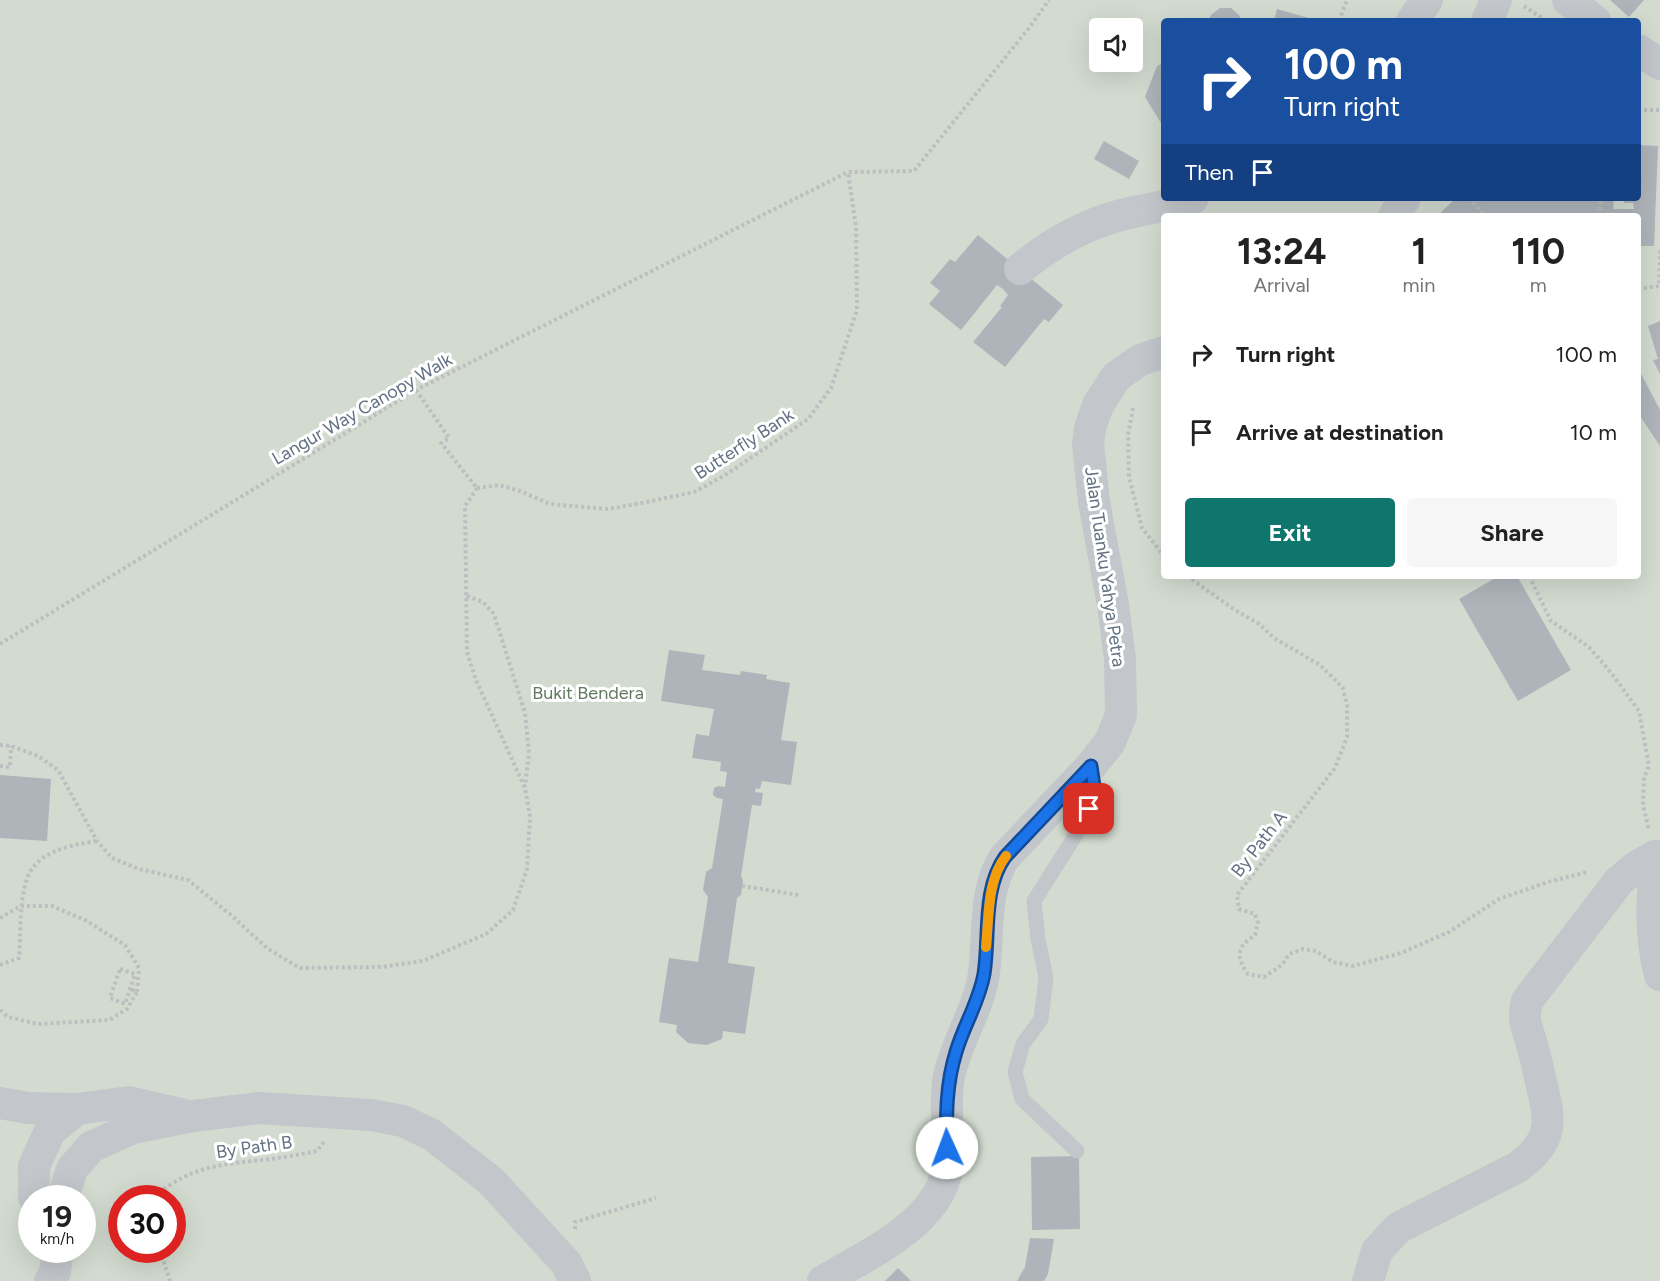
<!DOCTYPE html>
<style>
:root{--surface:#fff;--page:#f6f6f6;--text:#222;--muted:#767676;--accent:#0f766e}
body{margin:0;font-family:Figtree,sans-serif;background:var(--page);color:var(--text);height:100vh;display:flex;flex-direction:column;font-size:22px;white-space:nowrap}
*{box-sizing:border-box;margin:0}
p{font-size:20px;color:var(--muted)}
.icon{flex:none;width:33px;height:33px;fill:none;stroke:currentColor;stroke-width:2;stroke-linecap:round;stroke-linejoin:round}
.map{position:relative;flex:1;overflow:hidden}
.panel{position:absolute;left:1161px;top:213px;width:480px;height:366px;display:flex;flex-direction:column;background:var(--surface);border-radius:6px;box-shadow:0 6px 24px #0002}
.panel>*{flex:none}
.hud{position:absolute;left:1161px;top:18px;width:480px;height:183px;border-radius:6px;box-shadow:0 6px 24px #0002;background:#1a4fa0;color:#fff;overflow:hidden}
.buttons{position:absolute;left:1089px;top:18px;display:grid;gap:12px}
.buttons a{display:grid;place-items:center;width:54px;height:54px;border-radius:6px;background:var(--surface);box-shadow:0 6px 24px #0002;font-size:30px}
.speed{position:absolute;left:18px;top:1185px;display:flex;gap:12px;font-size:30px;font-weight:700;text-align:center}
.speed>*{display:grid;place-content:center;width:78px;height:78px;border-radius:50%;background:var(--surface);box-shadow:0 6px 24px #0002;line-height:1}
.speed small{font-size:15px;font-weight:400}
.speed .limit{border:9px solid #d22;background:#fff;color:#111}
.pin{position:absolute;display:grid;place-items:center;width:51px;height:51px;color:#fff;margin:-26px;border-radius:12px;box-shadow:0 3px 9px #0006}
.me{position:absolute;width:66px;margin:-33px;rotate:358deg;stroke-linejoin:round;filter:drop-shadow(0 0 4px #0008)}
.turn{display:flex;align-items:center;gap:21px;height:126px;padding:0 24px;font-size:27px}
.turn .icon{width:78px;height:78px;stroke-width:2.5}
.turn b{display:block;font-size:42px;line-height:51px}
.then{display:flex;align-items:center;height:57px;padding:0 24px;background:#0003;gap:12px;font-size:22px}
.eta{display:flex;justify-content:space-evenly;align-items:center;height:102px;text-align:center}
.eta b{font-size:36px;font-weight:700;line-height:42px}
.cta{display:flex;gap:12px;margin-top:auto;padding:12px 24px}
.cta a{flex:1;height:69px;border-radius:6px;background:var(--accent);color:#fff;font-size:24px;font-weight:700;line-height:69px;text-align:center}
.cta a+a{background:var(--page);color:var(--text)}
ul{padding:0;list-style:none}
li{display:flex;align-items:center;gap:18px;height:78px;padding:0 24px}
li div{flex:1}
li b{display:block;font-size:22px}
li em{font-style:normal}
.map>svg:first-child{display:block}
.green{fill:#d3dbd0;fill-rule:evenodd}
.building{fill:#aeb4ba}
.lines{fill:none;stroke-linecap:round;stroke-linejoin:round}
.path{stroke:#bdbec0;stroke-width:4;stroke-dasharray:3 3;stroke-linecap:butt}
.lane{stroke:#c3c6ca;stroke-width:15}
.street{stroke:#c3c6ca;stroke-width:32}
.path-bridge{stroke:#bdbec0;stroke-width:4;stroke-dasharray:3 3;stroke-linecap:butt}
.route-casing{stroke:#114b97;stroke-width:15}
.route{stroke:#1a73e8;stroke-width:10}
.slow{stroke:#f59e0b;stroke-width:10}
.labels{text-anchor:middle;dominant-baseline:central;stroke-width:6;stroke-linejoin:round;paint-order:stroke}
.street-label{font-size:18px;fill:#617082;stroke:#fff}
.park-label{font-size:18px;fill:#637961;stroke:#fff}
</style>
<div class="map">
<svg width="1660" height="1281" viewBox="0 0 1660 1281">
<rect width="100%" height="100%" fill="#f3f4ef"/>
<path class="green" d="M 0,0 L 1660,0 L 1660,1281 L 0,1281 ZM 1164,21 L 1638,21 L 1638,198 L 1164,198 ZM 1100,28 L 1132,28 L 1132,62 L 1100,62 ZM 1164,216 L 1638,216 L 1638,576 L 1164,576 ZM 32,1198 L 82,1198 L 82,1250 L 32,1250 ZM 122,1198 L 172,1198 L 172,1250 L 122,1250 Z"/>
<g class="building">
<path d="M 1610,0 L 1644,0 L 1629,17 Z"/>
<path d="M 1220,8 L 1231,8 L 1239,15 L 1242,21 L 1208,21 L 1211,15 Z"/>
<path d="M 1277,9 L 1316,20 L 1316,21 L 1274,21 Z"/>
<path d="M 1164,63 L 1164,128 L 1145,97 L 1157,66 Z"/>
<path d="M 1104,141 L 1139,161 L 1129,179 L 1094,159 Z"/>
<path d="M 1638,145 L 1658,146 L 1654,246 L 1638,246 L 1638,216 L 1437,216 L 1456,198 L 1614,198 L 1613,209 L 1634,209 L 1633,203 L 1624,203 L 1625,198 L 1638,198 Z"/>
<path d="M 978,235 L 1063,305 L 1049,322 L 1044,319 L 1005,367 L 973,342 L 1002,307 L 1000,306 L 1008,295 L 1003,289 L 997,285 L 961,330 L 929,304 L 940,291 L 930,283 L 950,259 L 955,262 Z"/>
<path d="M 1660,321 L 1660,374 L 1653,360 L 1658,359 L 1648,326 Z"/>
<path d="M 1638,368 L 1660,410 L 1660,446 L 1638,413 Z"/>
<path d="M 1499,576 L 1517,576 L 1571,670 L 1518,701 L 1459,599 Z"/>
<path d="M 669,650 L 705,655 L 702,670 L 740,675 L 741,671 L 767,675 L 766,679 L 790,683 L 781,740 L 797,742 L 791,785 L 762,781 L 760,789 L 756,788 L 755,792 L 763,793 L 761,806 L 752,805 L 741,876 L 743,880 L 741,895 L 737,898 L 728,963 L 755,967 L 745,1034 L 723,1031 L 722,1039 L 707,1045 L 688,1043 L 676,1032 L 677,1025 L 659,1022 L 669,958 L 698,962 L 708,897 L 703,890 L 706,872 L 712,868 L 723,799 L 717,798 L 713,795 L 714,788 L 718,786 L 725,787 L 727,772 L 720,771 L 721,762 L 692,758 L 696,734 L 709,736 L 714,709 L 661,701 Z"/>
<path d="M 0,775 L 51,779 L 47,841 L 0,838 Z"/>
<path d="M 1079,1156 L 1080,1229 L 1032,1230 L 1031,1157 Z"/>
<path d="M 1030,1238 L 1054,1239 L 1048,1274 L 1044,1281 L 1017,1281 L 1025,1267 Z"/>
<path d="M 898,1268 L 911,1281 L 885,1281 Z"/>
</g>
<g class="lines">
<g class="path">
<path d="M 1524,6 L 1542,18 L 1543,21"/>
<path d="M 1339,21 L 1347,0"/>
<path d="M 1638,110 L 1660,110"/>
<path d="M 1469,198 L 1485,216"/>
<path d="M 1600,216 L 1601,198"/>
<path d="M 1638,289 L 1659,286 L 1660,249"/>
<path d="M 416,390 L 449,438 L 441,443 L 477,488"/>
<path d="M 1133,408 L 1128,435 L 1129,477 L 1142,528 L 1164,556"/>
<path d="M 477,488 L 499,485 L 520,491 L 550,504 L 608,509 L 642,503 L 694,492 L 727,474 L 808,419 L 831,388 L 857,310 L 856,227 L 848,172"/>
<path d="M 1187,576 L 1235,610 L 1258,623 L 1274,638 L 1320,665 L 1343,688 L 1347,706 L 1347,737 L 1335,768 L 1237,895 L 1239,909 L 1255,914 L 1258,923 L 1255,935 C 1237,947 1235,956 1248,974 L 1264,977 L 1282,965 L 1289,954 L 1303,949 L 1316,951 L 1333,962 L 1353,966 L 1401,953 L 1449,932 L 1499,899 L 1548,882 L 1587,872"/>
<path d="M 1529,576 L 1551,621 L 1589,647 L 1612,674 L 1639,711 L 1649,766 L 1644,778 L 1643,805 L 1649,830"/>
<path d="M 467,596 L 483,602 L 494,614 L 525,713 L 529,753 L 525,787"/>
<path d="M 0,644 L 416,390 L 848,172 L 914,171 L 1029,28 L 1049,0"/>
<path d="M 0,745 L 11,746 L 38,756 L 58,770 L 97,841 L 112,858 L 139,869 L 188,880 L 231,915 L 268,949 L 300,968 L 382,967 L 423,961 L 486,934 L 513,910 L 527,869 L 530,816 L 525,788 L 476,680 L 467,652 L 465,506 L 477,488"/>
<path d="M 0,766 L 10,767 L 11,746"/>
<path d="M 742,886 L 799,895"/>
<path d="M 0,965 L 19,958 C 21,933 19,903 27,879 C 35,852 73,844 97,841"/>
<path d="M 120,969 L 135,974 L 125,1004 L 110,998 Z"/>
<path d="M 0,1010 L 8,1017 L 38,1024 L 109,1020 L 127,1009 L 137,992 L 130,989"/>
<path d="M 156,1198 C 159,1191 166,1188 173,1183 C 203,1164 236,1163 271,1159 C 286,1157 302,1154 317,1151 L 324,1142"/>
<path d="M 575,1229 L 575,1222 L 656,1198"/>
<path d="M 160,1250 L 170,1281"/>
</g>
<path class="lane" d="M 1077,1151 L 1022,1099 L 1015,1072 L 1023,1044 L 1041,1019 L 1046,978 L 1038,939 L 1034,901 L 1082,825 L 1095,793 L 1091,766"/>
<g class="street">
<path d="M 1568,0 L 1595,21"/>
<path d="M 1412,21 L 1427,0"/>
<path d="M 1487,21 L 1496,0"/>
<path d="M 1638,50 L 1660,64"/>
<path d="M 1394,216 L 1405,198"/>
<path d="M 1020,269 C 1050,244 1083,225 1121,215 C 1145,209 1170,206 1193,198"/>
<path d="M 1656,856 C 1652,901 1649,931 1660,975"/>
<path d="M 0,1103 L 28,1108 L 77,1109"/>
<path d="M 34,1198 L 34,1166 L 50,1131 L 77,1109 L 129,1102 L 181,1114"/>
<path d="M 63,1198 L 72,1169 L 91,1147 L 133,1128 L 193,1116 L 259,1108 L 371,1115 L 403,1121 L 432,1135 L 491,1181 L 566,1263 L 575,1281"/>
<path d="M 50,1281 L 55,1272 L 58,1250"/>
<path d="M 823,1281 C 868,1254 947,1220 948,1159 C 949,1131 944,1104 949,1076 C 957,1040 979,1009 984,973 C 989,935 983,889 1005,857 L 1091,766 L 1110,742 L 1121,715 L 1120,659 L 1113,605 L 1094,502 L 1088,444 L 1090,428 L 1098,405 L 1116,377 L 1140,360 L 1164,352"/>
<path d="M 1368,1281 L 1377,1251 L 1398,1228 L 1518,1167 C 1554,1140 1551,1122 1541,1082 C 1538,1068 1535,1054 1531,1041 C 1525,1022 1523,1021 1527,1001 L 1619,881 L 1637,866 L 1656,856 L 1660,858"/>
</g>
<path class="path-bridge" d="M 0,918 L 21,906 L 52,906 L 85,920 L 125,945 L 139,968 L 137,992"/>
</g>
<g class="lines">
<g class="route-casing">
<path id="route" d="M 947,1148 C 946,1115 946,1084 956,1052 C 964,1025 979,1002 984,974 C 990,936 982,890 1005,857 L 1091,766 L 1095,793 L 1089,809"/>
</g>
<use href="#route" class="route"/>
<path class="slow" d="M 986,947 C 989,917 987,880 1006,856"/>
</g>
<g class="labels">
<g class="street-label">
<text transform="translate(362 409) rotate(-30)">Langur Way Canopy Walk</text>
<text transform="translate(744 444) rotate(-33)">Butterfly Bank</text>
<text transform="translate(1105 567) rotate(82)">Jalan Tuanku Yahya Petra</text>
<text transform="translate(1259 844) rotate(-52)">By Path A</text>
<text transform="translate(254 1147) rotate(-8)">By Path B</text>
</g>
<g class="park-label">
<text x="588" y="693">Bukit Bendera</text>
</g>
</g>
</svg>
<div class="buttons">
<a><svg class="icon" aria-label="sound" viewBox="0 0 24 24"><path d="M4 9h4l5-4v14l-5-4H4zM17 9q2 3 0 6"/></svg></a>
</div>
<div class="speed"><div>19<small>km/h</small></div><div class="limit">30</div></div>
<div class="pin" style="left:1089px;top:809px;background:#d93025"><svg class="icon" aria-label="arrive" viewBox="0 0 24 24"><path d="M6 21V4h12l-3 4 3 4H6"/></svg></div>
<svg class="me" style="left:947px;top:1148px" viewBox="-20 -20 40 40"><circle r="19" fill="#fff"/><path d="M0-13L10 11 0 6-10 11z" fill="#1a73e8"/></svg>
<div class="hud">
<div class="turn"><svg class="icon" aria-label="right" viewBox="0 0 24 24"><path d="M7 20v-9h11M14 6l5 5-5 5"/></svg><div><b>100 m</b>Turn right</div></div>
<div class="then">Then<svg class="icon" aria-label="arrive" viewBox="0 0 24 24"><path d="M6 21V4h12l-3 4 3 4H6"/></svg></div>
</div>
<section class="panel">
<div class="eta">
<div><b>13:24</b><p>Arrival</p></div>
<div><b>1</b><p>min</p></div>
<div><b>110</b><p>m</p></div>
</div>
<ul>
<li><svg class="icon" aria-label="right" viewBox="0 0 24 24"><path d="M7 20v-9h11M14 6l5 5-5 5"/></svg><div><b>Turn right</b></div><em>100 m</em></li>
<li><svg class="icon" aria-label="arrive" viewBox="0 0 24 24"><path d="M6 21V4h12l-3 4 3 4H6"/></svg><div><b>Arrive at destination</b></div><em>10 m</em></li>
</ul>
<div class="cta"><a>Exit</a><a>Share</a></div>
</section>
</div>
